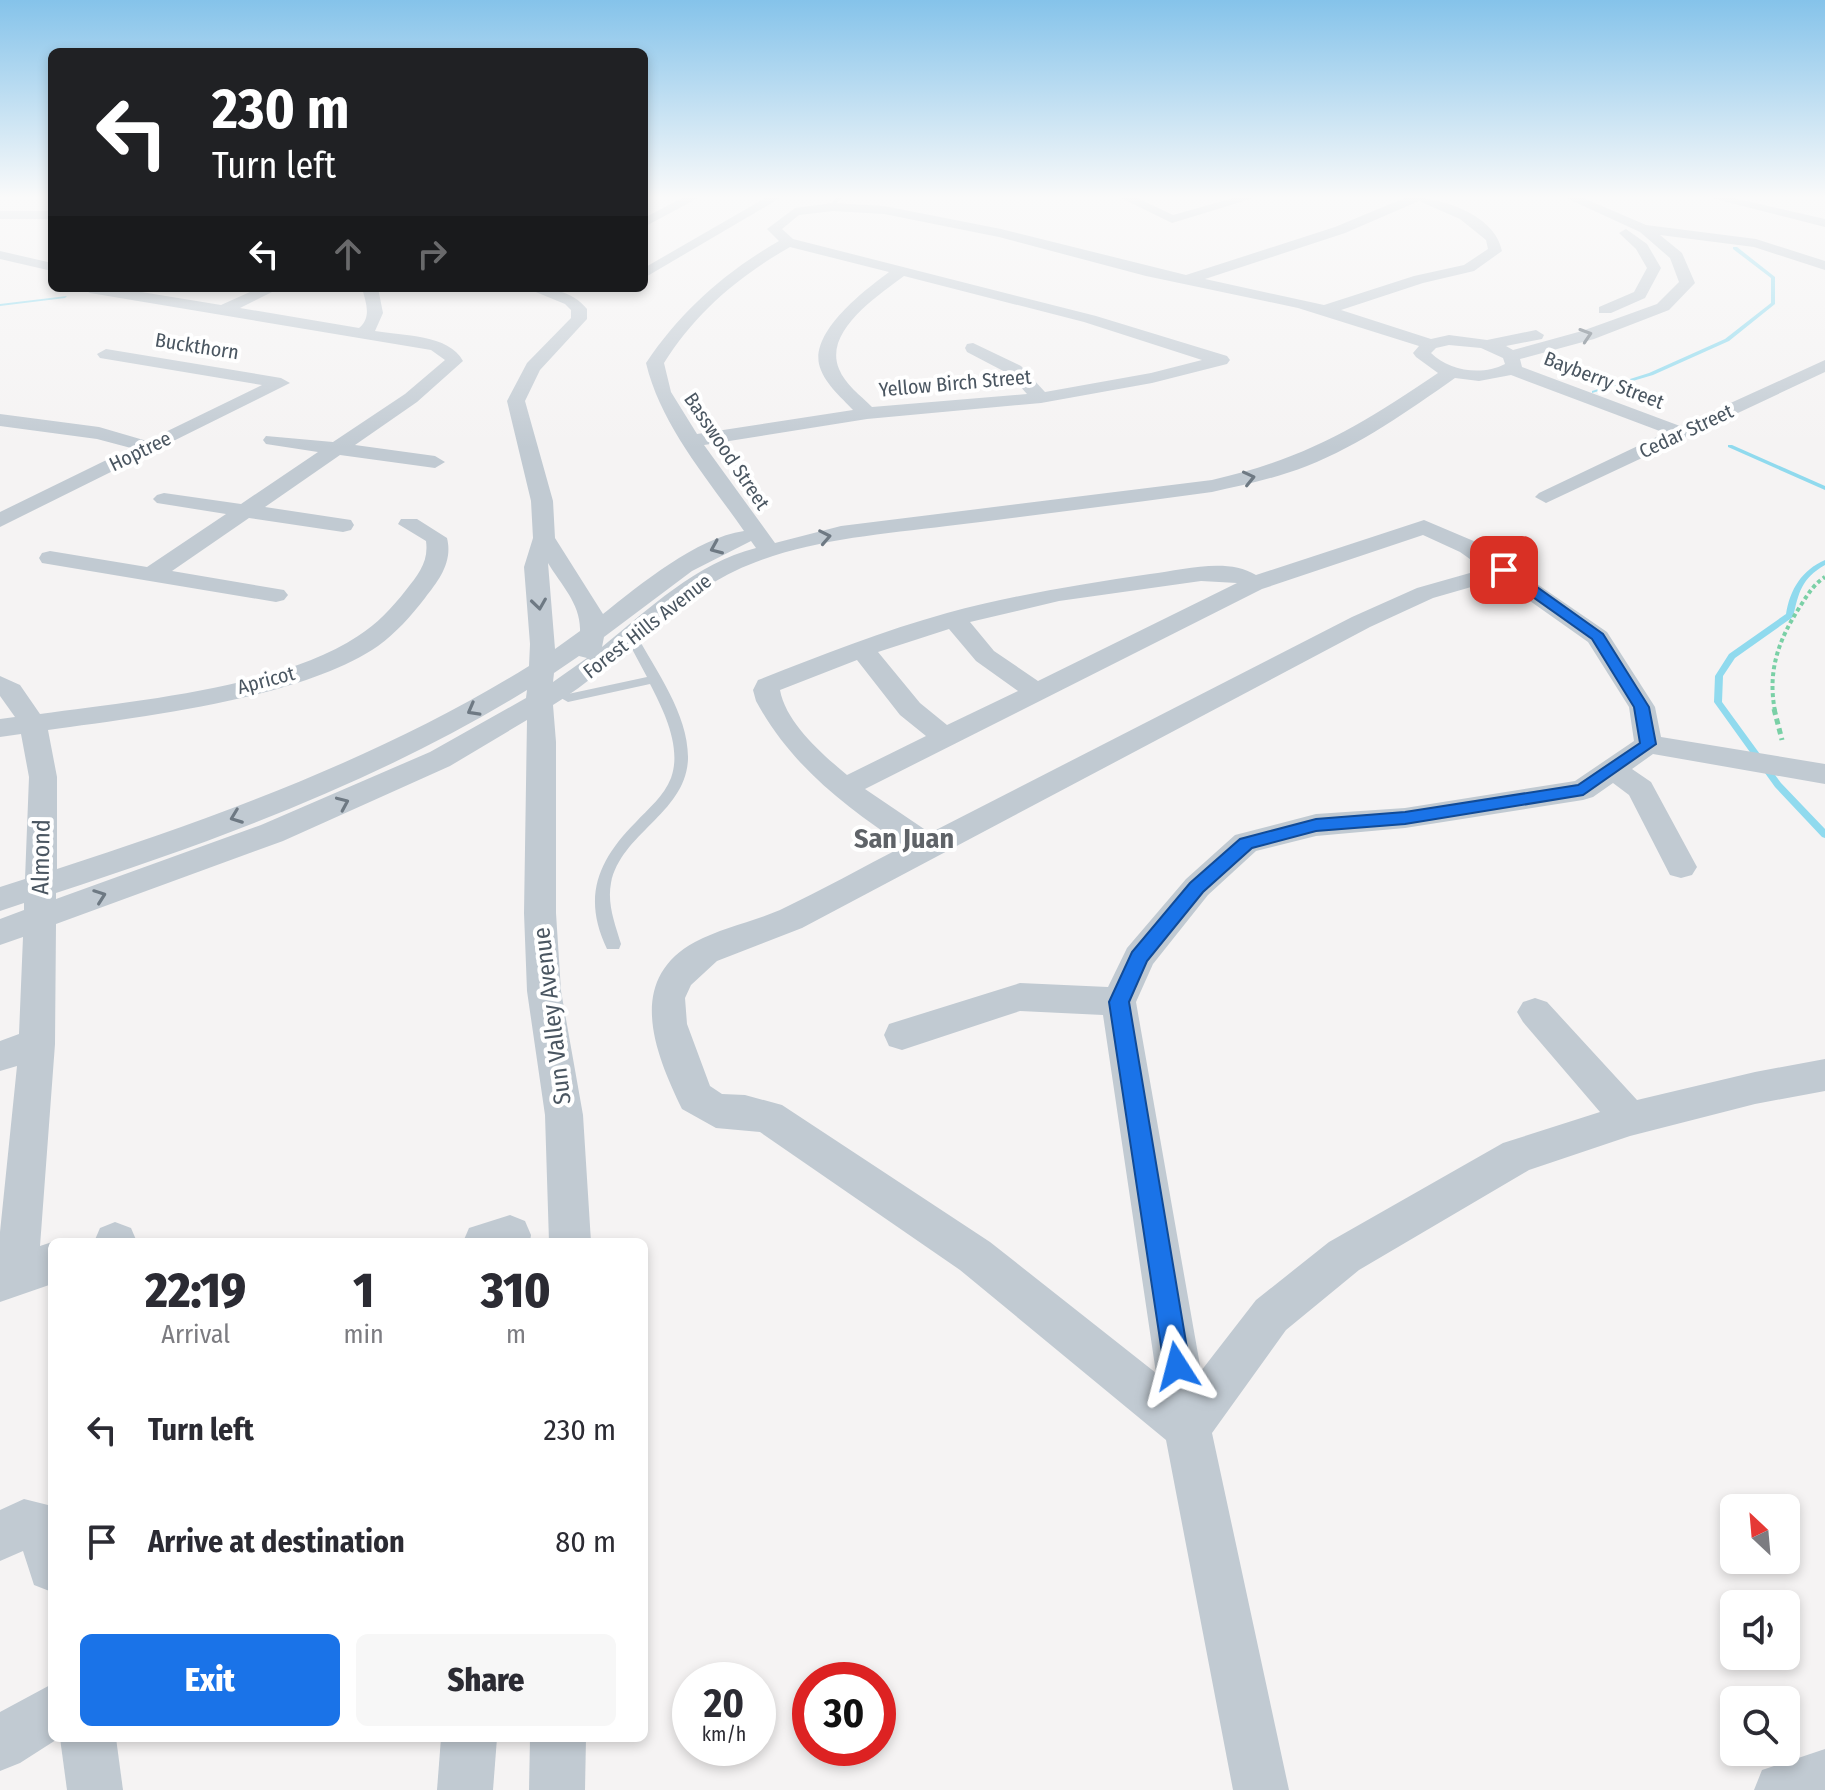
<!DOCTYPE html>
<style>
:root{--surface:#fff;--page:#f7f7f7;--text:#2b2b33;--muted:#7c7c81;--accent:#1a73e8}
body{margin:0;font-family:"Fira Sans Condensed",sans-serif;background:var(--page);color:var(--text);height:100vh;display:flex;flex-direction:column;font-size:30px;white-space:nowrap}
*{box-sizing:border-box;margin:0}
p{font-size:26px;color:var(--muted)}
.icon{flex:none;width:44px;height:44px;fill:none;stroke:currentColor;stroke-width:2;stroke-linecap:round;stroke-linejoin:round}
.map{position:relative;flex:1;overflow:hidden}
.panel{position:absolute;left:48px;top:1238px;width:600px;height:504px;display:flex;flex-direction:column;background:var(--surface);border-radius:12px;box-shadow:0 4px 12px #0003}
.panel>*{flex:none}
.guide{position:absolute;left:48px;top:48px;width:600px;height:244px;border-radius:12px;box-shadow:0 4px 12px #0003;background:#202124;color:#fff;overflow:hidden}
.needle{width:52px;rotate:334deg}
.tools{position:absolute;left:1720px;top:1494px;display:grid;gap:16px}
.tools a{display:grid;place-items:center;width:80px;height:80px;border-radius:12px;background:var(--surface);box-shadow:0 4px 12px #0003;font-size:40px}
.speed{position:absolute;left:672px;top:1662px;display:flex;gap:16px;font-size:40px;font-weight:700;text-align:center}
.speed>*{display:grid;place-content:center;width:104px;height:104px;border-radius:50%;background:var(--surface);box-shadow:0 4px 12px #0003;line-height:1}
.speed small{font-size:20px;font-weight:400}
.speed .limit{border:12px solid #d22;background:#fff;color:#111}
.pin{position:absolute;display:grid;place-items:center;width:68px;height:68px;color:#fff;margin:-34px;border-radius:16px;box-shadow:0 4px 12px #0006}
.me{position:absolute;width:88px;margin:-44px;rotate:351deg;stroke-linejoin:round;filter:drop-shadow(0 0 6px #0008)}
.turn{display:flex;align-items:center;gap:28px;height:168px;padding:0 32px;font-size:36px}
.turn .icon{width:104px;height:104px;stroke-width:2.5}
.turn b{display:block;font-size:56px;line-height:68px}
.lanes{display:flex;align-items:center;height:76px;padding:0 32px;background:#0003;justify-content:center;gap:40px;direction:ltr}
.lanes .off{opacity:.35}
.eta{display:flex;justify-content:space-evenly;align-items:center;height:136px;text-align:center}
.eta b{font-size:48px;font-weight:800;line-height:56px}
.primary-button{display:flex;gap:16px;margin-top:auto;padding:16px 32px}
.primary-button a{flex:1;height:92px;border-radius:12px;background:var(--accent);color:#fff;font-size:32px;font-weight:800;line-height:92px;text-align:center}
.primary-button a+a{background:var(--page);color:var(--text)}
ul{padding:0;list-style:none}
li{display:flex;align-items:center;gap:24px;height:112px;padding:0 32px}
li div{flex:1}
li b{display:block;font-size:30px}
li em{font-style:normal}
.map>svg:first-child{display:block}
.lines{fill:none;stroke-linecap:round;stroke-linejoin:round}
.stream{fill:#90daee;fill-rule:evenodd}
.path-far1{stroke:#7ad0a6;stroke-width:4;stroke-dasharray:4 3;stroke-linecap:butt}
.path{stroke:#7ad0a6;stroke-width:5;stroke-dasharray:6 4;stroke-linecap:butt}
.lane{fill:#c1cad2;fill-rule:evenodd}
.street{fill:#c1cad2;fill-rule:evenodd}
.oneway{stroke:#6e7983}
.route{fill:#1a73e8;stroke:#114b97;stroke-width:2}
.labels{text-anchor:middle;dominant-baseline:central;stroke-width:8;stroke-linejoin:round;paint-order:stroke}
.far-street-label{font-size:20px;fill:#4a5661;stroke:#fff}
.street-label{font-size:24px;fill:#4a5661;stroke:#fff}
.quarter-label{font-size:28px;font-weight:bold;fill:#5f6368;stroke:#fff}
</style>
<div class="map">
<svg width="1825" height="1790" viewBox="0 0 1825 1790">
<rect width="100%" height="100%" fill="#f5f3f3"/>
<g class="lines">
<g class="stream">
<path d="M 1733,247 L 1737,247 L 1775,277 L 1775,304 L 1729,341 L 1653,375 L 1592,393 L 1592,391 L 1649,373 L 1725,339 L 1771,303 L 1771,278 L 1733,249 Z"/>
<path d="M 67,296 L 65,298 L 0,306 L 0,304 Z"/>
<path d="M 1728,445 L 1732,445 L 1825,486 L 1825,490 L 1728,447 Z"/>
<path d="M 1825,560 L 1825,565 C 1801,579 1799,592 1793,617 L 1735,658 L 1723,676 L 1722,702 L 1781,783 L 1825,829 L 1825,838 L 1822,837 L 1775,787 L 1714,702 L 1715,676 L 1729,654 L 1786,614 C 1790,589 1802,570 1825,560 Z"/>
</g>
<path class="path-far1" d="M 1775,711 C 1767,670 1779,639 1801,605 C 1808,594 1814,584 1825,577"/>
<path class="path" d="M 1774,709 L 1782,740"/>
<g class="lane">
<path d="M 836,197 L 843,197 L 833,207 L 829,207 Z"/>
<path d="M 630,630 L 636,634 C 656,671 689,715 688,759 C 686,813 621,833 611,883 C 607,904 615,924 621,944 L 619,949 L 607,949 C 582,897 598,860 636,822 C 648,809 664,796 671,778 C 682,748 664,711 650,684 L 568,702 L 561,698 L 568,694 L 647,677 L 624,634 Z"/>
</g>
<g class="street">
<path d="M 684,197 L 700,197 L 644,227 L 644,218 Z"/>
<path d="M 767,197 L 782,197 L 644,278 L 644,268 Z"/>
<path d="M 1119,197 L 1135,197 L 1173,215 L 1237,197 L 1257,197 L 1172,223 Z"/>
<path d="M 1407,197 C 1440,197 1495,214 1502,251 L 1474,271 L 1423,283 L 1341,310 L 1431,339 L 1449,335 L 1487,340 L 1536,330 L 1544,335 L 1542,339 L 1506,346 L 1513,350 L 1582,331 L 1657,304 L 1679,282 L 1670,258 L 1640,232 L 1564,197 L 1581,197 L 1646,225 L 1756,239 L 1825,261 L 1825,270 L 1754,247 L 1660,235 L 1682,253 L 1695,283 L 1669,310 L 1594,339 L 1520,359 L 1522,367 L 1680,426 L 1825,360 L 1825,372 L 1546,503 L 1535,497 L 1539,493 L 1665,433 L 1511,375 L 1479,381 L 1455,378 C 1408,411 1360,445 1307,466 C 1276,478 1244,485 1212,492 C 1124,504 1035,515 947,526 C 883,534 816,539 756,562 C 678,590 623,663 553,705 L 556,742 L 556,913 L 561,991 L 583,1115 L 591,1242 L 549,1242 L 545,1115 L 527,991 L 524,913 L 527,720 L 450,766 L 283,841 L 56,924 L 55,1044 L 40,1246 L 52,1242 L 52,1284 L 0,1302 L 0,1232 L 17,1066 L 0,1071 L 0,1041 L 19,1034 L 23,937 L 0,945 L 0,919 L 24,910 L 24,903 L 0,911 L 0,887 L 25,879 L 29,777 L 21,734 L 0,737 L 0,719 L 15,717 L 0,696 L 0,676 L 20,685 L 40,714 C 133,701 280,688 358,636 C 377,624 392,608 406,590 C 418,575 429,562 426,541 L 398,524 L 401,519 L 417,519 L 447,538 C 453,562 439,580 425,598 C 411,616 396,633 378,646 C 301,699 141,717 48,730 L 57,777 L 57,869 C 220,816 382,757 529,666 L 530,644 L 524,567 L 533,538 L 531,501 L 507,401 L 527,363 L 571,318 L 571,310 L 565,304 L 526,288 C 549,288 572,290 587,309 L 587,319 L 540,370 L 525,401 L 553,501 L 555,538 L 603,614 C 641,584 696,538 744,531 C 708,479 661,426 646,363 C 681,311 725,272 779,241 L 767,229 L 795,208 L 833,203 L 884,206 L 1001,229 L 1186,275 L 1335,227 ZM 1419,201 L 1460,219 L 1486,240 L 1488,249 L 1464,265 L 1414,276 L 1324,305 L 1205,279 L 1345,233 ZM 833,211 L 884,214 L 999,237 L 1146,276 L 1298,308 L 1419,346 L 1413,353 L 1416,357 L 1438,373 C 1360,426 1305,459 1212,480 L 841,526 L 775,543 L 704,445 L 867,419 L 1041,403 L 1152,383 L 1227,364 L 1230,360 L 1227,356 L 1096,316 L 793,239 L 782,229 L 799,215 ZM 790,247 L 889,272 C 865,290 812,330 819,364 C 823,382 841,397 853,410 L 697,434 L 671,392 L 664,363 C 695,313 739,276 790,247 ZM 904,276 L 1084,322 L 1202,360 L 1151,373 L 1045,392 L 1021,366 L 973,343 L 967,344 L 965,348 L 967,352 L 1009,374 L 1027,394 L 872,407 C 860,395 845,384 839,369 C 823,331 879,295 904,276 ZM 1449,345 L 1481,348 L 1503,358 L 1505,364 C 1482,376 1449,371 1431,353 L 1436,348 ZM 751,541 L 756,548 C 696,563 649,609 602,647 L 604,637 L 692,571 ZM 548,563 C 561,585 581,604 580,631 L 555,649 ZM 579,656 L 587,658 L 553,682 L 554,673 ZM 527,690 L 526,698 L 430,752 L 261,825 L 56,899 L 56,893 C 219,840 381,780 527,690 Z"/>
<path d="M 1707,197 L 1729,197 L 1825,219 L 1825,227 Z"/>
<rect x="0" y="211" width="52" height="8"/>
<path d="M 1626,229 L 1647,244 L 1661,268 L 1645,298 L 1611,313 L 1599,313 L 1599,307 L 1634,292 L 1647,268 L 1636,249 L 1619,233 Z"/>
<path d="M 0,251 L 52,263 L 52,271 L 0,259 Z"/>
<path d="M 82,288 L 117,288 L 221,305 L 259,288 L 280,288 L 240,308 L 359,328 C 372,317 366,303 362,288 L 378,288 L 383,313 L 375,331 C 402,336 449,334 463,361 L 417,402 L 355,445 L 435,456 L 445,462 L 435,468 L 340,455 L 265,507 L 351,520 L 354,525 L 351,530 L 343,532 L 249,518 L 172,571 L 284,590 L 288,595 L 284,600 L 276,602 L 42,563 L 39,558 L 42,553 L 50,551 L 147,567 L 226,514 L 157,503 L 153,499 L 157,495 L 164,493 L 241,504 L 318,452 L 266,444 L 263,440 L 266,436 L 333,442 L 405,394 L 445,360 L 431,350 L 90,293 Z"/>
<path d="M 106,349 L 281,378 L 290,383 L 0,527 L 0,512 L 131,448 L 97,439 L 0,426 L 0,414 L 99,427 L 147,441 L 262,385 L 100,358 L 97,354 Z"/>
<path d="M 1424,520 L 1476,542 L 1607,632 L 1655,707 L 1661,737 L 1825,764 L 1825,784 L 1653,754 L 1632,769 L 1651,782 L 1697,867 L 1692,875 L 1681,878 L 1670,875 L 1629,795 L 1613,783 L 1593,797 L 1583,800 L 1405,828 L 1316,836 L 1256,851 L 1208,895 L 1153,964 L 1136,1002 L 1201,1371 L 1256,1300 L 1329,1242 L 1503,1143 L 1600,1112 L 1523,1022 L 1517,1012 L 1523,1002 L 1535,998 L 1547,1002 L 1637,1100 L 1755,1072 L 1825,1059 L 1825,1091 L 1755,1104 L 1630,1136 L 1529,1170 L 1359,1270 L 1286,1330 L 1212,1433 L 1289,1790 L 1233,1790 L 1166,1440 L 960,1270 L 760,1132 L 716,1128 L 682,1109 C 655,1053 625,980 695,942 C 721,928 752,922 780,910 C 822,890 863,867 904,846 C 845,806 791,766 756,701 L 753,690 L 758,680 C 820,656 882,631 947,613 C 1014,595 1081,584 1150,574 C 1183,570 1227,557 1256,575 ZM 1423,535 L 1460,552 L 1484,569 L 1417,588 L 1352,617 L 930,833 L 865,789 L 1262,589 ZM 1499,579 L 1588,642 L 1629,707 L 1634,741 L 1575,781 L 1405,808 L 1316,814 L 1235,835 L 1186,879 L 1127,948 L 1108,987 L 1020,983 L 889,1024 L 884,1035 L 889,1046 L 902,1050 L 1020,1011 L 1103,1015 L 1156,1373 L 990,1242 L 782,1105 L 745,1095 L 722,1094 L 710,1086 L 687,1024 L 685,998 L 691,985 L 717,961 L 802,928 L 1370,627 L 1433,598 ZM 1201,581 L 1237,583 L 1038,681 L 994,651 L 970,622 L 1059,601 ZM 949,629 L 976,661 L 1018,691 L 947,725 L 920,703 L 878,652 ZM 857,660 L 900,715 L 926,736 L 847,775 C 822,754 786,723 780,690 Z"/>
<path d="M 510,1215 L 525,1221 L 531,1235 L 530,1242 L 463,1242 L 469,1228 Z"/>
<path d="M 115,1222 L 131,1228 L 137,1242 L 94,1242 L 100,1228 Z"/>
<path d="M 24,1499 L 52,1506 L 52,1592 L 34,1585 L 23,1551 L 0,1561 L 0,1510 Z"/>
<path d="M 52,1684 L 52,1738 L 59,1738 L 20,1763 L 0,1771 L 0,1712 Z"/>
<path d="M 60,1738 L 116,1738 L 123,1790 L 67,1790 Z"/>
<path d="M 441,1738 L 497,1738 L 493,1790 L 437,1790 Z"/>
<path d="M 530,1738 L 586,1738 L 585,1790 L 529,1790 Z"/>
<path d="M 1825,1749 L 1825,1790 L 1754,1790 L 1762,1770 Z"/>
</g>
</g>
<defs><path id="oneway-chevron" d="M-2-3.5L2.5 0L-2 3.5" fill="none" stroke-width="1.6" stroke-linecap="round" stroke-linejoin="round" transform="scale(2)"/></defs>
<g class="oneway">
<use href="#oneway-chevron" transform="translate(1586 335) rotate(-18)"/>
<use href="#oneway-chevron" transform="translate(1249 478) rotate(-13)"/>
<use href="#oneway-chevron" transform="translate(825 537) rotate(-11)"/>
<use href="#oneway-chevron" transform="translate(716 548) rotate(157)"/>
<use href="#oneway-chevron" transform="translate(539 604) rotate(82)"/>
<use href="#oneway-chevron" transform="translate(473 710) rotate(151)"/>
<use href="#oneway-chevron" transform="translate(343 803) rotate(-24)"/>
<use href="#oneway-chevron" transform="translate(236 817) rotate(159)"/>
<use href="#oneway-chevron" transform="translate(100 896) rotate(-20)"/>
</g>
<linearGradient id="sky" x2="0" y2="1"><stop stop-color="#85c3ea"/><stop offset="0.44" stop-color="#fafafa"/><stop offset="1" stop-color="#fafafa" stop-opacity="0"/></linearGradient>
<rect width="1825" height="448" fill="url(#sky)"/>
<path class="route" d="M 1499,567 L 1509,567 L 1603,634 L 1649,707 L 1656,744 L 1583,795 L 1405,824 L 1316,831 L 1252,848 L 1203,892 L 1147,961 L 1129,1002 L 1190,1366 L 1186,1375 L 1177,1379 L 1168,1375 L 1164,1366 L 1109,1002 L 1132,952 L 1190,883 L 1240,839 L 1316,819 L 1405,812 L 1578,785 L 1640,743 L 1634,707 L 1592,639 L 1499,573 Z"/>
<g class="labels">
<g class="far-street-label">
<text transform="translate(197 346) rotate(9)">Buckthorn</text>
<text transform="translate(1604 380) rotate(21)">Bayberry Street</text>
<text transform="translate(955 383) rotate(-5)">Yellow Birch Street</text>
<text transform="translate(1686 431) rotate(-25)">Cedar Street</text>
<text transform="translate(140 451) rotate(-26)">Hoptree</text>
<text transform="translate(727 451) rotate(56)">Basswood Street</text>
<text transform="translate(647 626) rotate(-38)">Forest Hills Avenue</text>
<text transform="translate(266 680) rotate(-15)">Apricot</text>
</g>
<g class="street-label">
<text transform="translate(41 857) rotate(-89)">Almond</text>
<text transform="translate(552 1016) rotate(-97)">Sun Valley Avenue</text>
</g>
<g class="quarter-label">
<text x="904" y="838">San Juan</text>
</g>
</g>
</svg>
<div class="tools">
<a><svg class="needle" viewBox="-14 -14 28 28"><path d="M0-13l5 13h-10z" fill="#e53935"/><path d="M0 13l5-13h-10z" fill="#7c7c81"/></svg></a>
<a><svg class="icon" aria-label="sound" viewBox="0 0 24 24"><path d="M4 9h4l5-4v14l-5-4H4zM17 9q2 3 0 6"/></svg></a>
<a><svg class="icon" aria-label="search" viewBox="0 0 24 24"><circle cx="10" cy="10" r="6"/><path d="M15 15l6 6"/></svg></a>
</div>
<div class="speed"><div>20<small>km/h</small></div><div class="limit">30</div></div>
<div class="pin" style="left:1504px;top:570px;background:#d93025"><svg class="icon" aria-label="arrive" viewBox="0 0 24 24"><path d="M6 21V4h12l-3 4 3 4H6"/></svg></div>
<svg class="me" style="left:1177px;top:1366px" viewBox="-20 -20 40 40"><path d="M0-17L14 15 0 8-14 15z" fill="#1a73e8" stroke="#fff" stroke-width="4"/></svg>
<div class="guide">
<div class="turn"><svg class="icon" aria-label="left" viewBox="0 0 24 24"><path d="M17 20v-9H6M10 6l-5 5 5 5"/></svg><div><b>230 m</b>Turn left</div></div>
<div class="lanes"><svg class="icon" aria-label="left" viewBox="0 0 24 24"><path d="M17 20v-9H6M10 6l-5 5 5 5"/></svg><svg class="icon off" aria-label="ahead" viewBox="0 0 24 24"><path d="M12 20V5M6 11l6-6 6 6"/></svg><svg class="icon off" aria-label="right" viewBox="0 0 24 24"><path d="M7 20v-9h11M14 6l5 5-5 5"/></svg></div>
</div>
<section class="panel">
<div class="eta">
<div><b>22:19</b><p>Arrival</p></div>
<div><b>1</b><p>min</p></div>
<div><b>310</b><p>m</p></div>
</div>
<ul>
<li><svg class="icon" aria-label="left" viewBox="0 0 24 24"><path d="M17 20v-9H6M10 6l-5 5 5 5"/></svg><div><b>Turn left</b></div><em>230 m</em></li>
<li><svg class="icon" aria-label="arrive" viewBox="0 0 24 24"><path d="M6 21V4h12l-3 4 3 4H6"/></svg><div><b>Arrive at destination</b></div><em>80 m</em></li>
</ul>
<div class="primary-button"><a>Exit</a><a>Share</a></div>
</section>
</div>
